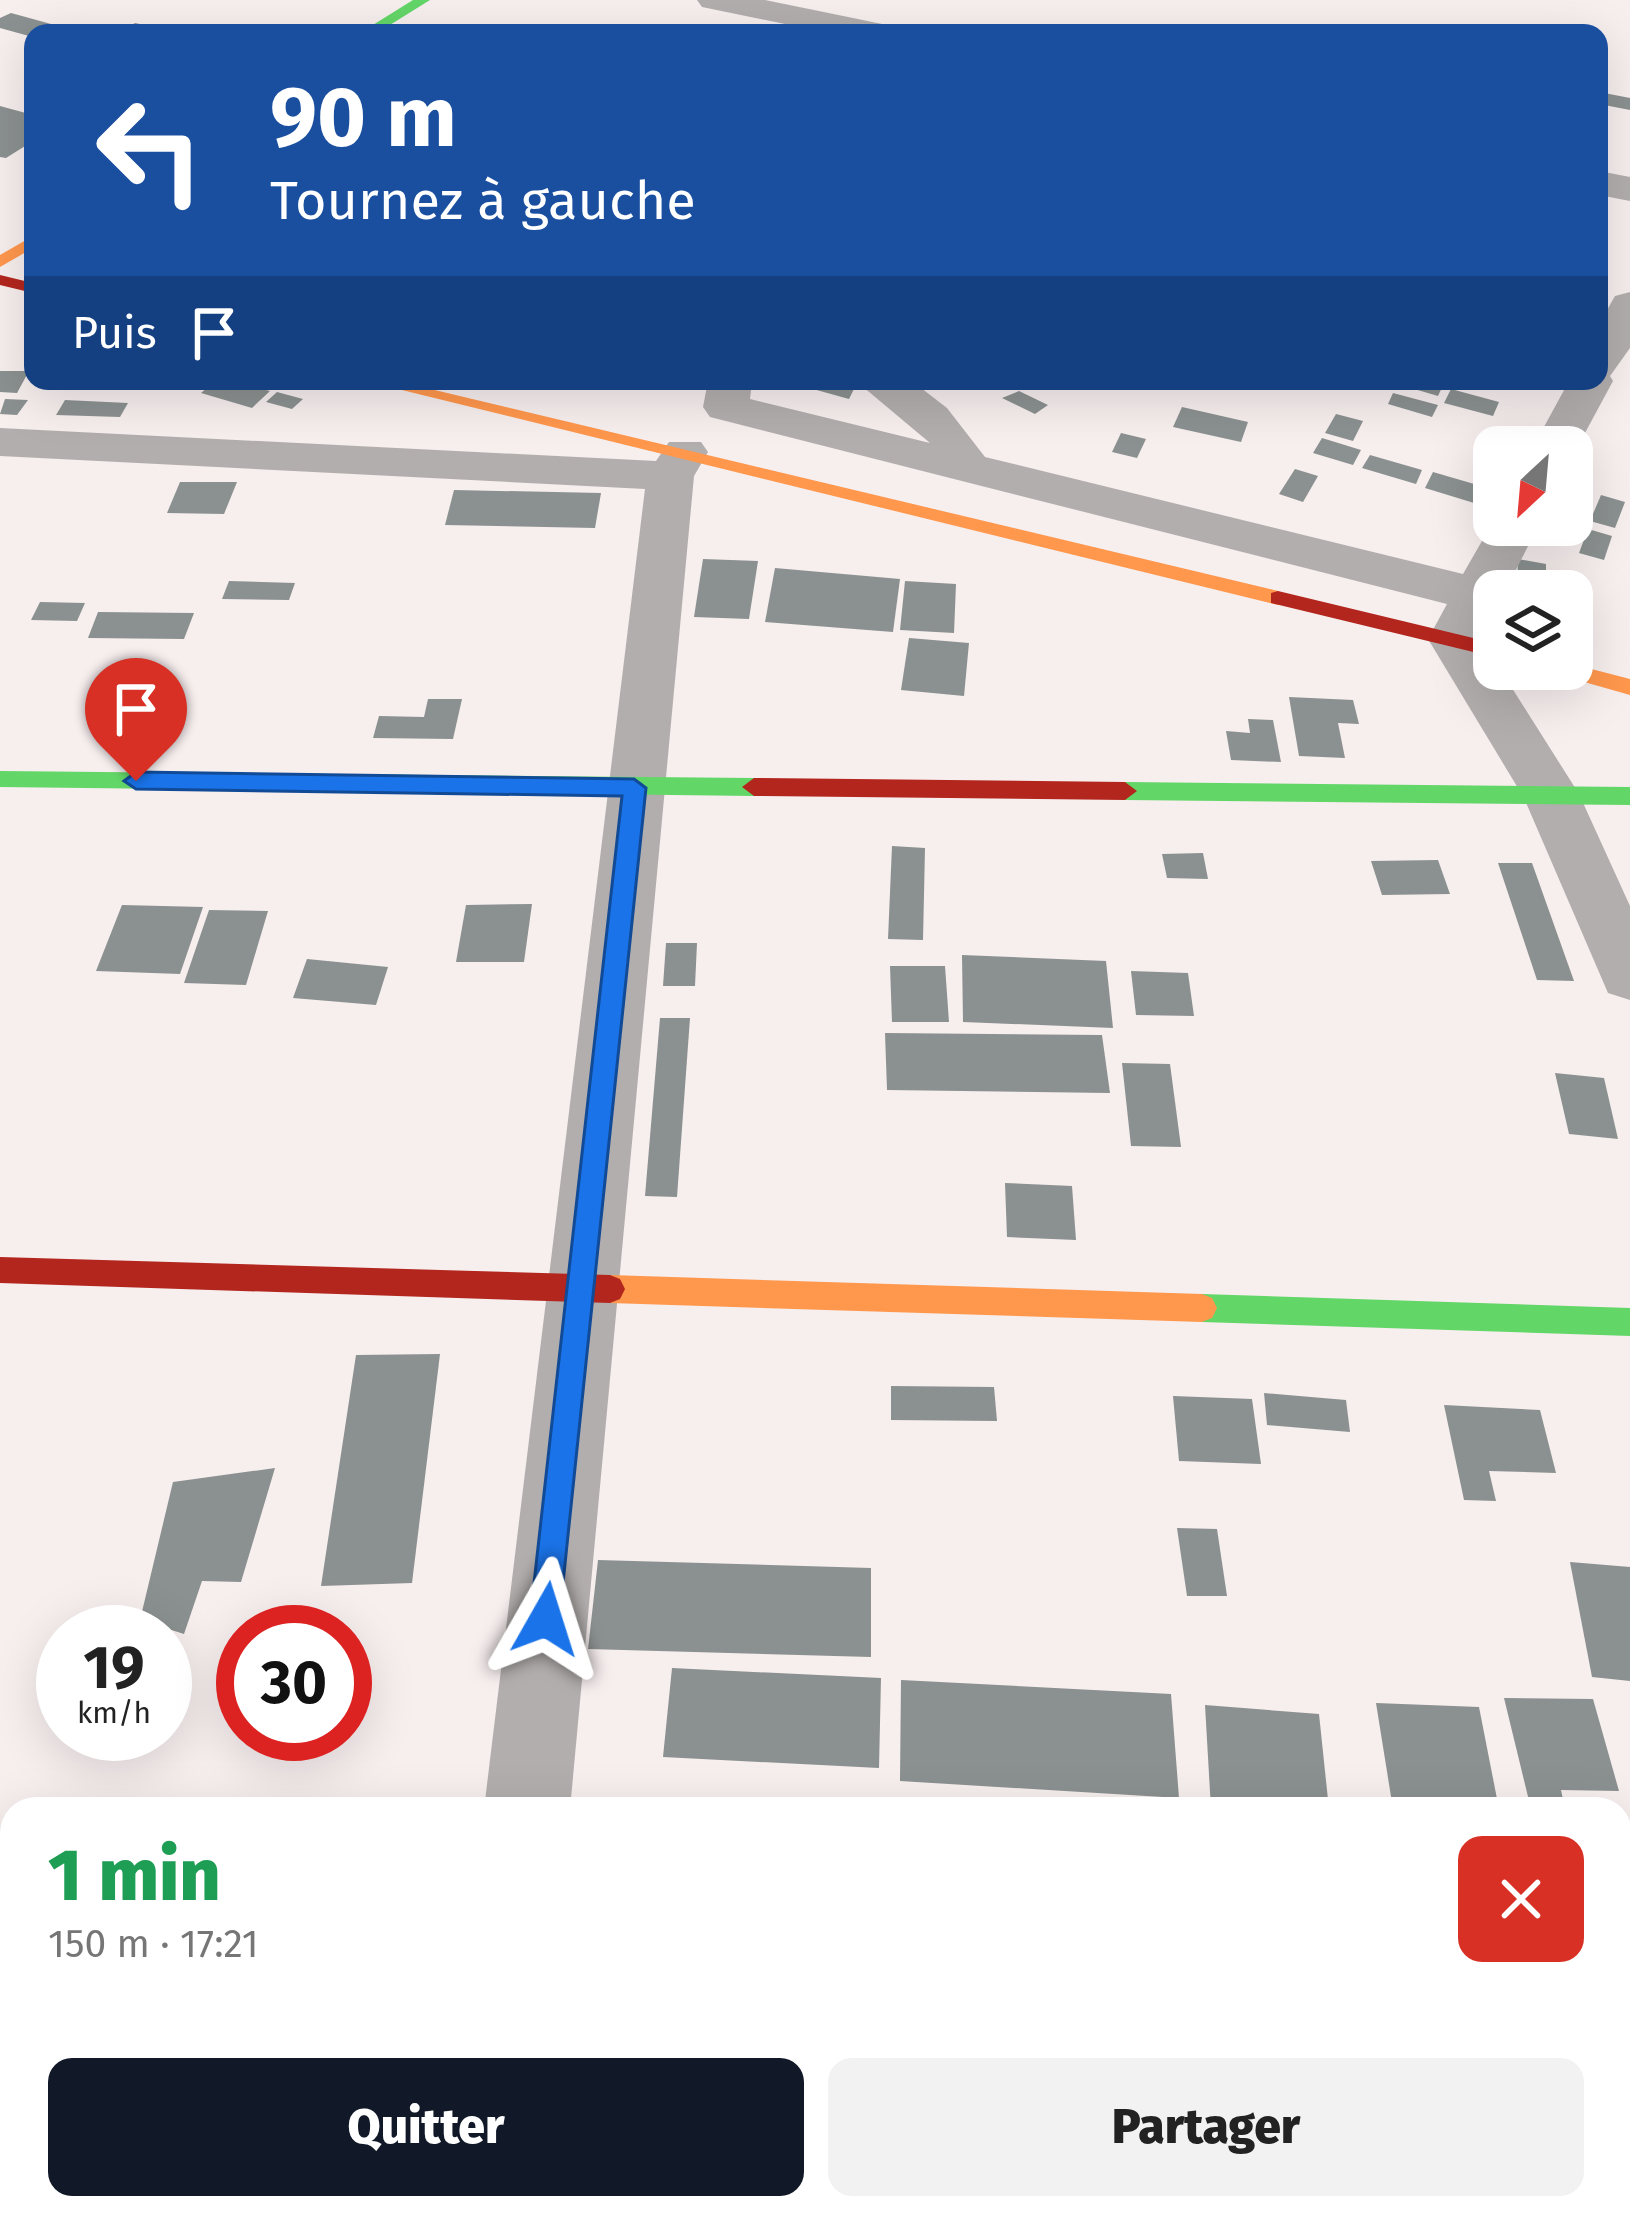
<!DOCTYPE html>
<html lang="fr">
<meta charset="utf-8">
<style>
:root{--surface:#fff;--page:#f2f2f2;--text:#222;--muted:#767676;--accent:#111827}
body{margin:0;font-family:"Fira Sans",sans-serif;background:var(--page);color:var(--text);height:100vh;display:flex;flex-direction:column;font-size:45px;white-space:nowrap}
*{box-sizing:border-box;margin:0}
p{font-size:39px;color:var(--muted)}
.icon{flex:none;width:66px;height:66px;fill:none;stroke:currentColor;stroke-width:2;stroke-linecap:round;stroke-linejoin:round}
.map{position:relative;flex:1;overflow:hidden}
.side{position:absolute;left:0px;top:1797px;width:1632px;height:423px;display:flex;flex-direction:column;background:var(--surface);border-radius:36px 36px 0 0;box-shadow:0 12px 48px #0002}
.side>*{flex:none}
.guide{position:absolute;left:24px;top:24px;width:1584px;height:366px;border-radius:24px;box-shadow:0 12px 48px #0002;background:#1a4fa0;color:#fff;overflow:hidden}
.needle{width:78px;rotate:206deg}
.tools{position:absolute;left:1473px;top:426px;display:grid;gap:24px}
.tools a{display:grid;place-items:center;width:120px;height:120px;border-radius:24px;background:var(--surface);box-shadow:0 12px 48px #0002;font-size:60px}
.speed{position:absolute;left:36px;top:1605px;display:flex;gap:24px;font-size:60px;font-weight:700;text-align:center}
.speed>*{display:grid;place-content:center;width:156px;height:156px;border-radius:50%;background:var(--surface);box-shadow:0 12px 48px #0002;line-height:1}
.speed small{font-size:30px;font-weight:400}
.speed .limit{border:18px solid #d22;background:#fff;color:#111}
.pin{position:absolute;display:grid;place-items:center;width:102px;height:102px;color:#fff;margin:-123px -51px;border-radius:50% 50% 50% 0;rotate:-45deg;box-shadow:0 0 12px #0007}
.pin .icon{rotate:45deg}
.me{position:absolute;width:132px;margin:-66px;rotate:6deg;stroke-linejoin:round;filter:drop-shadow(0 0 9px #0008)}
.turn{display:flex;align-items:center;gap:42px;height:252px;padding:0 48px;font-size:54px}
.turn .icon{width:156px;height:156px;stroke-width:2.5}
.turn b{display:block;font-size:84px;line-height:102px}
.then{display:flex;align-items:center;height:114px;padding:0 48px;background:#0003;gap:24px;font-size:45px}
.round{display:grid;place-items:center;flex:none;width:126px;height:126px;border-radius:24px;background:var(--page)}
.overview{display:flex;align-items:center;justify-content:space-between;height:204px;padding:0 48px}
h1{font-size:72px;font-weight:800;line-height:90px;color:#1e9e55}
.button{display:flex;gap:24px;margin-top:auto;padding:24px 48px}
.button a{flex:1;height:138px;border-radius:24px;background:var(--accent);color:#fff;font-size:48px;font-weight:800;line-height:138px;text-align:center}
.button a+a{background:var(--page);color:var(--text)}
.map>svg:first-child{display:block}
.building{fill:#8b9190}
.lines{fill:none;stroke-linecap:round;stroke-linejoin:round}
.street{fill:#b3aeae;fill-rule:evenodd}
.fast{fill:#63d668;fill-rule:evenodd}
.slow{fill:#ff974d;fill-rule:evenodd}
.jam{fill:#b3261e;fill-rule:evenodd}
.route{fill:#1a73e8;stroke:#114b97;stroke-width:3}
</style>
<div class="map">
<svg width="1630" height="2218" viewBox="0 0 1630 2218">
<rect width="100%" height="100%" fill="#f7eeee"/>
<g class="building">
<path d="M 11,13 L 51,24 L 29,36 L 0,28 L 0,18 Z"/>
<path d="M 135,23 L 174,31 L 174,33 L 119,33 Z"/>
<path d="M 1599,92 L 1630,98 L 1630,110 L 1599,104 Z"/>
<path d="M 0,106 L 33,115 L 33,141 L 6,158 L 0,157 Z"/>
<path d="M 0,371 L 29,371 L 17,393 L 0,392 Z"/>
<path d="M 215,381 L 233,381 L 270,391 L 252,408 L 201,393 Z"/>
<path d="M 784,381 L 858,381 L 849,399 Z"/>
<path d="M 1387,381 L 1445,381 L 1438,396 Z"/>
<path d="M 1451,389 L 1499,402 L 1493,416 L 1444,403 Z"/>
<path d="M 1019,391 L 1048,405 L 1035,414 L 1002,398 Z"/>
<path d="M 277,392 L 303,399 L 292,409 L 266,402 Z"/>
<path d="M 1393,393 L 1438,405 L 1432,417 L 1388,404 Z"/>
<path d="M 5,399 L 28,400 L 17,415 L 0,414 Z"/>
<path d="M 65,400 L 128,403 L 120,417 L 56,415 Z"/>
<path d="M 1182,407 L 1248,422 L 1241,442 L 1173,427 Z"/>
<path d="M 1336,414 L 1363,421 L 1353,441 L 1325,433 Z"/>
<path d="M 1121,433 L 1146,439 L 1137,458 L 1112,452 Z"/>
<path d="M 1322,438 L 1361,450 L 1353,465 L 1313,453 Z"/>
<path d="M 1370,455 L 1422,470 L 1416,484 L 1362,468 Z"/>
<path d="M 1295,469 L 1318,476 L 1303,502 L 1279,494 Z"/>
<path d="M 1433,472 L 1481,486 L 1474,503 L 1425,488 Z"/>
<path d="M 180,482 L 237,482 L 224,514 L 167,513 Z"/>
<path d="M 454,490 L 601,493 L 595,528 L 445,525 Z"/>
<path d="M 1601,495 L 1625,502 L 1615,528 L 1590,521 Z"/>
<path d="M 1588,529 L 1612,536 L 1604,560 L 1579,553 Z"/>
<path d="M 703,559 L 758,561 L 749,619 L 694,617 Z"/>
<path d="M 1518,559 L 1546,564 L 1546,590 L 1517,585 Z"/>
<path d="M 775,568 L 900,579 L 893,632 L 765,622 Z"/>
<path d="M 229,581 L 295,583 L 289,600 L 222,599 Z"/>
<path d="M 905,581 L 956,584 L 954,633 L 900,630 Z"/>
<path d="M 40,602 L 85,603 L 77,621 L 31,620 Z"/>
<path d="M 98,612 L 194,613 L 184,639 L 88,638 Z"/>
<path d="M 909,638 L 969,643 L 964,696 L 901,690 Z"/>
<path d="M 1289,697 L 1353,700 L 1359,724 L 1338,723 L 1345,758 L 1299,756 Z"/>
<path d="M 428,699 L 462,699 L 453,739 L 373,738 L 379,716 L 424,717 Z"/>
<path d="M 1248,719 L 1273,720 L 1281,762 L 1231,760 L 1226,731 L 1250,733 Z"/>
<path d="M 892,846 L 925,848 L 923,940 L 888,939 Z"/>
<path d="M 1203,853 L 1208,879 L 1167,878 L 1162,854 Z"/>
<path d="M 1438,860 L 1450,894 L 1382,895 L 1371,861 Z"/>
<path d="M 1498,863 L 1532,863 L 1574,981 L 1537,980 Z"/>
<path d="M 532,904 L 524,962 L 456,962 L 466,905 Z"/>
<path d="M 122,905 L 203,907 L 180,974 L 96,971 Z"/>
<path d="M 209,910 L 268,911 L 246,985 L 184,983 Z"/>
<path d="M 666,943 L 697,943 L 695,986 L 663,986 Z"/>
<path d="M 962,955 L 1106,961 L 1113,1028 L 963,1022 Z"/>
<path d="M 307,959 L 388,967 L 376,1005 L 293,998 Z"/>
<path d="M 890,966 L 945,966 L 949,1022 L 892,1022 Z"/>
<path d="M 1131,971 L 1188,973 L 1194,1016 L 1136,1015 Z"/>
<path d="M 660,1018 L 690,1018 L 677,1197 L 645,1196 Z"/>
<path d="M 885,1033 L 1102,1035 L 1110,1093 L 887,1090 Z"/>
<path d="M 1122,1063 L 1170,1064 L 1181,1147 L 1131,1146 Z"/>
<path d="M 1555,1073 L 1604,1078 L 1618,1139 L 1569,1134 Z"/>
<path d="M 1005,1183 L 1072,1186 L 1076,1240 L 1007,1237 Z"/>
<path d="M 440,1354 L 412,1583 L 321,1586 L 356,1355 Z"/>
<path d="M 891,1386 L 994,1387 L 997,1421 L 891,1420 Z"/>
<path d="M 1264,1393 L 1346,1400 L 1350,1432 L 1267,1425 Z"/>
<path d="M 1173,1396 L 1252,1399 L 1261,1464 L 1179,1461 Z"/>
<path d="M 1444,1405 L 1540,1410 L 1556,1473 L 1489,1471 L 1496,1501 L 1464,1500 Z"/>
<path d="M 275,1468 L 241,1582 L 202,1581 L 184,1634 L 140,1620 L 173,1482 Z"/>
<path d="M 1177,1528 L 1217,1529 L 1227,1596 L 1187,1596 Z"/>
<path d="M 598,1560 L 871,1568 L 871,1657 L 588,1649 Z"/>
<path d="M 1570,1562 L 1630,1567 L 1630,1681 L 1592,1677 Z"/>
<path d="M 672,1668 L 881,1678 L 879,1768 L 663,1757 Z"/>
<path d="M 901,1680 L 1171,1694 L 1179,1798 L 900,1781 Z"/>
<path d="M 1504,1698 L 1593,1699 L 1619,1791 L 1561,1790 L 1565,1809 L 1531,1809 Z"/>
<path d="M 1376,1703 L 1479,1707 L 1499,1809 L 1393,1809 Z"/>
<path d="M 1205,1705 L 1319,1714 L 1329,1809 L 1211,1809 Z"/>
</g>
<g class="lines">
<g class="street">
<path d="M 697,0 L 765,0 L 892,26 L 897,33 L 829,33 L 702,7 Z"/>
<path d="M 1599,171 L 1630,177 L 1630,201 L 1599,195 Z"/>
<path d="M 1630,292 L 1630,348 L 1610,376 L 1613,381 L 1572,457 L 1572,447 L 1533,447 L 1569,381 L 1599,381 L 1599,324 L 1615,296 Z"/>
<path d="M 708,381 L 752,381 L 750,399 L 930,443 L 856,381 L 912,381 L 947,408 L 985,457 L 1463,574 L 1494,520 L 1494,525 L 1539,525 L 1505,591 L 1494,591 L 1494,612 L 1480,639 L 1494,669 L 1500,669 L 1579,794 L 1630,906 L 1630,1000 L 1608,993 L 1524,798 L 1428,639 L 1447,604 L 710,417 L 703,407 Z"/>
<path d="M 0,428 L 656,461 L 669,442 L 701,442 L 708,452 L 694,476 L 570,1809 L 484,1809 L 645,489 L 0,456 Z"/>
<path d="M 436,2208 L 534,2208 L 533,2218 L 435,2218 Z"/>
</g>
<g class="fast">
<path d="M 413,0 L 430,0 L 377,33 L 360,33 Z"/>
<path d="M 0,771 L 754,778 L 766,787 L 754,796 L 0,787 Z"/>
<path d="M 1125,782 L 1630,787 L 1630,805 L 1125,800 L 1113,791 Z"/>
<path d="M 1202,1294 L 1630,1308 L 1630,1336 L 1202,1322 L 1192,1318 L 1187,1308 L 1192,1298 Z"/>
</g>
<g class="slow">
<path d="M 33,236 L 33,248 L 0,267 L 0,255 Z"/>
<path d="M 365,381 L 397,381 L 1278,591 L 1288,598 L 1278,605 Z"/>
<path d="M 1572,664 L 1630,679 L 1630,695 L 1556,674 L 1553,669 L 1572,669 Z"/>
<path d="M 610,1275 L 1202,1294 L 1212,1298 L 1217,1308 L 1212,1318 L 1202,1322 L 610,1303 L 600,1299 L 595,1289 L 600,1279 Z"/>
</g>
<g class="jam">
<path d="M 0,275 L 33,283 L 33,293 L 0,285 Z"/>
<path d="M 1278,591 L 1494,643 L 1494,657 L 1271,603 L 1271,593 Z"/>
<path d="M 754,778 L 1125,782 L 1137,791 L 1125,800 L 754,796 L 742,787 Z"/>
<path d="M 0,1257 L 610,1275 L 620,1279 L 625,1289 L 620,1299 L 610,1303 L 0,1283 Z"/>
</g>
</g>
<path class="route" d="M 136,772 L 634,779 L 646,788 L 558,1631 L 546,1636 L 534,1631 L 530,1619 L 622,796 L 136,789 L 124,781 Z"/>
</svg>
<div class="tools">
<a><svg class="needle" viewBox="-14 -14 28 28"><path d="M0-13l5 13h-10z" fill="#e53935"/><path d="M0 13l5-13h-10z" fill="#767676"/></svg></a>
<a><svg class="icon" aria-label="layers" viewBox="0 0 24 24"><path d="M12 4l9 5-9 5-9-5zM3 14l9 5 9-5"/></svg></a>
</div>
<div class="speed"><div>19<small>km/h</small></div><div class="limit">30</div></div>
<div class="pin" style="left:136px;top:781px;background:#d93025"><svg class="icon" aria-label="arrive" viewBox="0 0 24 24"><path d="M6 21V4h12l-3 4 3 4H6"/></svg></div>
<svg class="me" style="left:546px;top:1619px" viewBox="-20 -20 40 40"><path d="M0-17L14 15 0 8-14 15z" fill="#1a73e8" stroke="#fff" stroke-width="4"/></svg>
<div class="guide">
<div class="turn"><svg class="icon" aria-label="left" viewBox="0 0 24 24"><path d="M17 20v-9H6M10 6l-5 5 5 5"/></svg><div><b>90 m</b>Tournez à gauche</div></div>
<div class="then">Puis<svg class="icon" aria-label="arrive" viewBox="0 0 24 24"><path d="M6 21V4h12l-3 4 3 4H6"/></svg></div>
</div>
<section class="side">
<div class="overview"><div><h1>1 min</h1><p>150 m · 17:21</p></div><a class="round" style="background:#d93025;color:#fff"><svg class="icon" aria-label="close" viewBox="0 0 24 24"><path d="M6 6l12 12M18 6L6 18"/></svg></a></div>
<div class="button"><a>Quitter</a><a>Partager</a></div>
</section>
</div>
